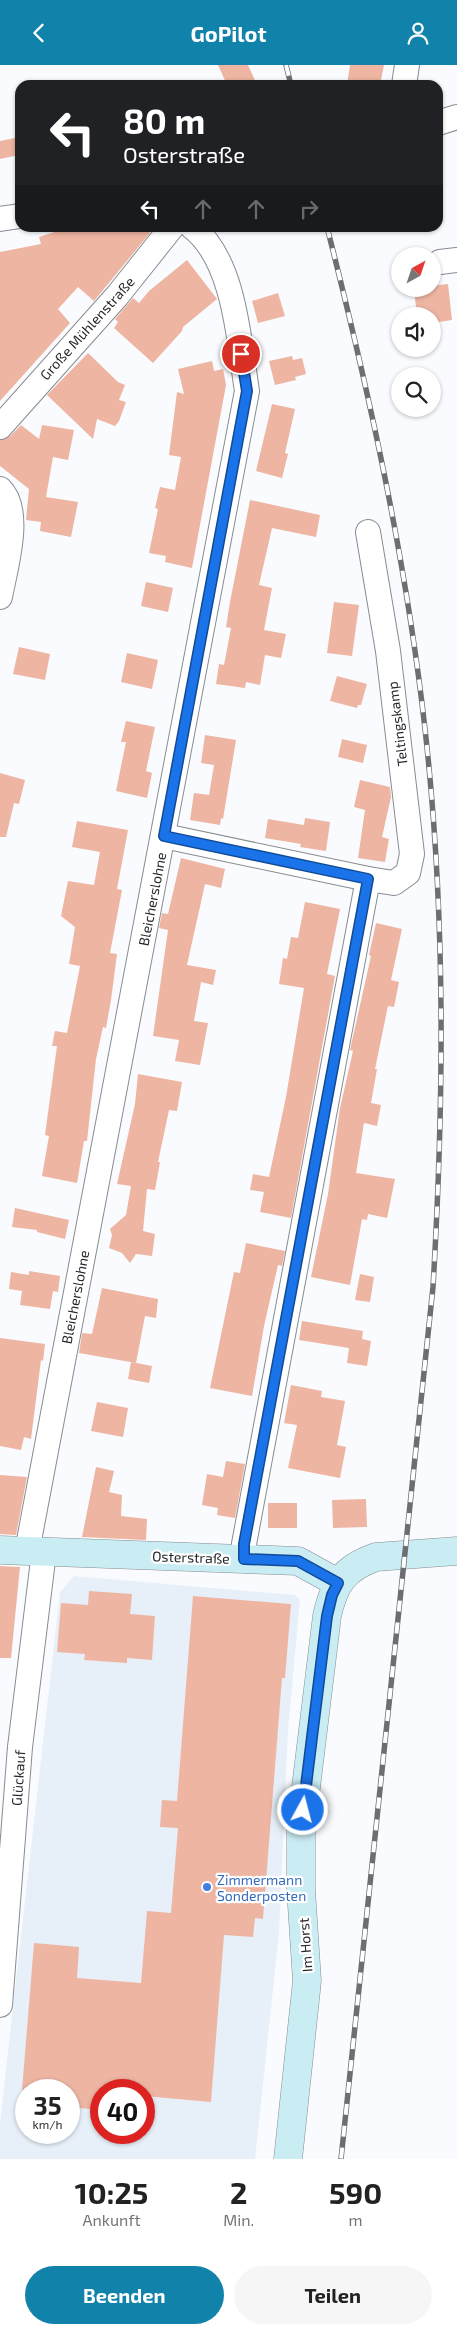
<!DOCTYPE html>
<html lang="de">
<meta charset="utf-8">
<style>
:root{--surface:#fff;--page:#f6f6f6;--text:#222;--muted:#767676;--accent:#1182a9}
body{margin:0;font-family:"Exo 2",sans-serif;background:var(--page);color:var(--text);height:100vh;display:flex;flex-direction:column;font-size:19px;white-space:nowrap}
*{box-sizing:border-box;margin:0}
p{font-size:16px;color:var(--muted)}
.icon{flex:none;width:28px;height:28px;fill:none;stroke:currentColor;stroke-width:2;stroke-linecap:round;stroke-linejoin:round}
.map{position:relative;height:2094px;overflow:hidden}
.drawer{display:flex;flex-direction:column;background:var(--surface);flex:1}
.drawer>*{flex:none}
.guide{position:absolute;left:15px;top:15px;width:428px;height:152px;border-radius:15px;box-shadow:0 1px 4px #0004;background:#202124;color:#fff;overflow:hidden}
.needle{width:32px;rotate:40deg}
.fabs{position:absolute;left:391px;top:182px;display:grid;gap:10px}
.fabs a{display:grid;place-items:center;width:50px;height:50px;border-radius:50%;background:var(--surface);box-shadow:0 1px 4px #0004;font-size:25px}
.speed{position:absolute;left:15px;top:2014px;display:flex;gap:10px;font-size:25px;font-weight:700;text-align:center}
.speed>*{display:grid;place-content:center;width:65px;height:65px;border-radius:50%;background:var(--surface);box-shadow:0 1px 4px #0004;line-height:1}
.speed small{font-size:12px;font-weight:400}
.speed .limit{border:8px solid #d22;background:#fff;color:#111}
.pin{position:absolute;display:grid;place-items:center;width:42px;height:42px;color:#fff;margin:-21px;border:2px solid #fff;border-radius:50%;box-shadow:0 1px 5px #0007}
.me{position:absolute;width:55px;margin:-28px;rotate:7deg;stroke-linejoin:round;filter:drop-shadow(0 0 4px #0008)}
.turn{display:flex;align-items:center;gap:18px;height:105px;padding:0 25px;font-size:22px}
.turn .icon{width:65px;height:65px;stroke-width:2.5}
.turn b{display:block;font-size:35px;line-height:42px}
.lanes{display:flex;align-items:center;height:48px;padding:0 25px;background:#0003;justify-content:center;gap:25px;direction:ltr}
.lanes .off{opacity:.35}
.eta{display:flex;justify-content:space-evenly;align-items:center;height:85px;text-align:center}
.eta b{font-size:30px;font-weight:700;line-height:35px}
.cta{display:flex;gap:10px;margin-top:auto;padding:10px 25px}
.cta a{flex:1;height:58px;border-radius:30px;background:var(--accent);color:#fff;font-size:20px;font-weight:700;line-height:58px;text-align:center}
.cta a+a{background:var(--page);color:var(--text)}
header{display:flex;justify-content:space-between;align-items:center;height:65px;padding:0 25px;background:var(--accent);color:#fff;font-size:22px;font-weight:700}
.map>svg:first-child{display:block}
.built{fill:#e7f0f9;fill-rule:evenodd}
.building{fill:#eeb5a2}
.lines{fill:none;stroke-linecap:round;stroke-linejoin:round}
.street-casing{stroke:#878c91;stroke-width:26}
.secondary-casing{stroke:#878c91;stroke-width:29}
.street{stroke:#fff;stroke-width:24}
.secondary{stroke:#caedf3;stroke-width:28}
.rail-casing{stroke:#6c6e71;stroke-width:5.5}
.rail{stroke:#fff;stroke-width:4;stroke-dasharray:11;stroke-linecap:butt}
.route-casing{stroke:#114b97;stroke-width:12}
.route{stroke:#1a73e8;stroke-width:9}
.shop-dot{fill:#3f7fe0;stroke:#fff;stroke-width:2}
.labels{text-anchor:middle;dominant-baseline:central;stroke-width:4.5;stroke-linejoin:round;paint-order:stroke}
.street-label{font-size:14px;fill:#26282b;stroke:#fff}
.shop-label{font-size:14px;fill:#366cbe;stroke:#fff;text-anchor:start}
</style>
<header><svg class="icon" aria-label="back" viewBox="0 0 24 24"><path d="M15 5l-7 7 7 7"/></svg>GoPilot<svg class="icon" aria-label="person" viewBox="0 0 24 24"><circle cx="12" cy="8" r="4"/><path d="M4 21q1-7 8-7t8 7"/></svg></header>
<div class="map">
<svg width="457" height="2094" viewBox="0 0 457 2094">
<rect width="100%" height="100%" fill="#f9fbfe"/>
<path class="built" d="M 74,1511 L 295,1530 L 300,1535 L 288,1664 L 279,1868 L 255,2094 L 0,2094 L 0,2057 L 60,1527 ZM 26,2025 L 69,2025 L 69,2068 L 26,2068 ZM 101,2025 L 144,2025 L 144,2068 L 101,2068 Z"/>
<g class="building">
<path d="M 218,0 L 248,0 L 257,20 L 227,20 Z"/>
<path d="M 350,0 L 384,0 L 380,20 L 347,20 Z"/>
<path d="M 15,73 L 19,90 L 0,94 L 0,76 Z"/>
<path d="M 70,162 L 143,162 L 150,168 L 94,236 L 78,222 L 58,244 L 70,258 L 0,336 L 0,187 L 41,179 L 39,172 Z"/>
<path d="M 187,195 L 217,234 L 183,262 L 182,266 L 153,298 L 114,263 L 118,257 L 115,254 L 133,233 L 139,238 L 149,226 Z"/>
<path d="M 448,219 L 452,255 L 432,258 L 432,251 L 417,251 L 414,224 L 432,224 L 432,221 Z"/>
<path d="M 278,228 L 285,251 L 258,258 L 252,236 Z"/>
<path d="M 88,288 L 118,317 L 125,320 L 119,335 L 126,337 L 119,356 L 115,361 L 97,354 L 93,374 L 47,330 Z"/>
<path d="M 292,291 L 293,295 L 302,293 L 306,309 L 295,312 L 296,315 L 275,320 L 269,296 Z"/>
<path d="M 212,296 L 214,306 L 223,304 L 226,320 L 192,503 L 165,497 L 166,491 L 149,488 L 158,444 L 155,443 L 160,422 L 175,425 L 181,392 L 169,390 L 177,327 L 184,329 L 178,304 Z"/>
<path d="M 272,339 L 295,344 L 285,388 L 288,389 L 282,413 L 256,406 Z"/>
<path d="M 21,360 L 39,374 L 42,360 L 74,365 L 68,395 L 53,392 L 46,432 L 78,437 L 71,472 L 40,466 L 41,457 L 26,455 L 29,424 L 0,401 L 0,375 L 10,371 Z"/>
<path d="M 250,435 L 320,450 L 316,472 L 272,463 L 259,520 L 272,523 L 264,565 L 286,569 L 281,593 L 265,590 L 260,620 L 246,617 L 245,623 L 216,619 L 219,599 L 224,600 L 231,563 L 226,562 L 230,537 Z"/>
<path d="M 146,517 L 173,523 L 168,547 L 141,541 Z"/>
<path d="M 334,537 L 359,540 L 352,591 L 327,588 Z"/>
<path d="M 19,582 L 50,589 L 45,615 L 13,609 Z"/>
<path d="M 127,588 L 158,595 L 152,624 L 121,617 Z"/>
<path d="M 337,611 L 367,619 L 361,640 L 358,640 L 357,643 L 330,636 Z"/>
<path d="M 126,656 L 155,662 L 146,706 L 152,708 L 147,733 L 116,726 L 126,677 L 121,677 Z"/>
<path d="M 205,670 L 236,675 L 223,754 L 221,753 L 220,760 L 190,755 L 194,728 L 209,730 L 214,700 L 201,698 Z"/>
<path d="M 342,674 L 367,680 L 363,698 L 338,692 Z"/>
<path d="M 0,708 L 25,715 L 19,739 L 14,738 L 6,772 L 0,772 Z"/>
<path d="M 360,715 L 390,722 L 391,732 L 382,772 L 389,774 L 385,797 L 358,793 L 365,745 L 354,742 Z"/>
<path d="M 305,753 L 330,757 L 326,786 L 300,782 L 301,779 L 265,773 L 268,754 L 304,760 Z"/>
<path d="M 77,756 L 128,765 L 117,824 L 122,825 L 110,888 L 117,889 L 111,935 L 106,963 L 103,962 L 96,994 L 87,1076 L 84,1076 L 77,1118 L 42,1111 L 49,1071 L 45,1070 L 57,981 L 52,981 L 55,966 L 67,968 L 80,901 L 69,899 L 75,862 L 61,851 L 68,816 L 94,820 L 100,787 L 72,782 Z"/>
<path d="M 181,793 L 225,804 L 221,823 L 205,819 L 187,900 L 216,905 L 213,920 L 201,917 L 194,956 L 208,958 L 200,1000 L 175,996 L 179,975 L 153,971 L 168,865 L 159,863 L 162,848 L 168,849 Z"/>
<path d="M 305,837 L 340,844 L 327,909 L 335,911 L 291,1153 L 260,1147 L 264,1127 L 250,1125 L 253,1109 L 269,1112 L 286,1032 L 304,923 L 279,919 L 283,893 L 287,894 L 291,872 L 298,873 Z"/>
<path d="M 376,858 L 402,864 L 391,915 L 399,917 L 394,942 L 388,941 L 375,1004 L 377,1004 L 371,1038 L 381,1040 L 377,1061 L 364,1058 L 356,1108 L 395,1114 L 387,1153 L 368,1149 L 367,1155 L 362,1154 L 350,1220 L 311,1212 L 328,1129 L 340,1043 L 353,986 L 350,985 L 371,891 L 369,890 Z"/>
<path d="M 138,1009 L 182,1017 L 177,1046 L 169,1045 L 158,1097 L 160,1097 L 155,1125 L 147,1124 L 143,1166 L 155,1169 L 152,1191 L 136,1189 L 130,1198 L 122,1188 L 109,1183 L 112,1170 L 110,1164 L 126,1150 L 131,1121 L 117,1119 L 135,1039 Z"/>
<path d="M 15,1143 L 69,1155 L 65,1174 L 37,1167 L 37,1165 L 12,1162 Z"/>
<path d="M 246,1178 L 285,1186 L 282,1201 L 278,1200 L 264,1261 L 252,1331 L 210,1323 L 234,1207 L 240,1208 Z"/>
<path d="M 29,1206 L 60,1211 L 58,1227 L 53,1226 L 50,1244 L 20,1240 L 22,1226 L 9,1224 L 11,1207 L 29,1210 Z"/>
<path d="M 360,1209 L 374,1212 L 370,1237 L 355,1235 Z"/>
<path d="M 102,1223 L 158,1234 L 156,1253 L 145,1251 L 136,1298 L 79,1288 L 82,1268 L 92,1269 Z"/>
<path d="M 302,1256 L 363,1266 L 362,1274 L 371,1276 L 367,1301 L 347,1298 L 349,1283 L 299,1275 Z"/>
<path d="M 0,1273 L 45,1279 L 43,1296 L 41,1295 L 31,1374 L 24,1372 L 21,1385 L 0,1381 Z"/>
<path d="M 131,1297 L 152,1301 L 149,1318 L 128,1314 Z"/>
<path d="M 291,1320 L 322,1326 L 321,1332 L 345,1336 L 337,1380 L 346,1382 L 340,1413 L 288,1403 L 297,1360 L 284,1358 Z"/>
<path d="M 97,1337 L 128,1343 L 123,1372 L 91,1366 Z"/>
<path d="M 226,1396 L 245,1399 L 235,1453 L 217,1450 L 218,1443 L 202,1440 L 207,1409 L 223,1412 Z"/>
<path d="M 96,1402 L 114,1406 L 109,1427 L 122,1430 L 121,1451 L 147,1454 L 146,1475 L 82,1472 Z"/>
<path d="M 0,1410 L 27,1412 L 16,1470 L 0,1469 Z"/>
<path d="M 366,1434 L 367,1462 L 333,1463 L 332,1435 Z"/>
<rect x="268" y="1438" width="29" height="25"/>
<path d="M 0,1501 L 20,1502 L 11,1593 L 0,1593 Z"/>
<path d="M 89,1526 L 132,1529 L 130,1549 L 155,1551 L 152,1595 L 127,1593 L 127,1598 L 84,1595 L 85,1589 L 57,1587 L 61,1538 L 88,1540 Z"/>
<path d="M 193,1531 L 291,1539 L 285,1613 L 282,1613 L 263,1854 L 255,1853 L 253,1872 L 224,1870 L 211,2037 L 144,2031 L 144,2025 L 101,2025 L 101,2045 L 69,2042 L 69,2025 L 22,2025 L 34,1878 L 79,1882 L 77,1913 L 141,1918 L 147,1846 L 171,1848 L 178,1763 L 160,1762 L 162,1735 L 177,1736 Z"/>
</g>
<g class="lines">
<g class="street-casing">
<g id="street">
<path d="M 404,20 L 407,0"/>
<path d="M 438,58 L 457,52"/>
<path d="M 0,154 L 20,151"/>
<path d="M 440,197 L 457,195"/>
<path d="M 0,362 L 117,231 L 172,162"/>
<path d="M 0,424 C 23,446 5,504 0,532"/>
<path d="M 164,771 L 368,814"/>
<path d="M 27,1486 L 247,326 C 239,277 235,195 192,162"/>
<path d="M 245,1494 L 244,1479 L 368,814 L 394,818 L 408,808 L 412,789 L 388,586 L 368,467"/>
<path d="M 0,1940 L 20,1682 L 44,1487"/>
</g>
</g>
<g class="secondary-casing">
<g id="secondary">
<path d="M 0,1485 L 298,1496 L 338,1518"/>
<path d="M 288,2094 L 307,1916 L 301,1825 L 301,1763 L 327,1551 C 334,1519 344,1503 376,1492 L 457,1486"/>
</g>
</g>
<use href="#street" class="street"/>
<use href="#secondary" class="secondary"/>
<g class="rail-casing">
<g id="rail">
<path d="M 286,0 L 291,20"/>
<path d="M 327,162 C 369,327 406,494 425,664 C 446,851 444,1035 433,1222 L 341,2094"/>
</g>
</g>
<use href="#rail" class="rail"/>
</g>
<g class="lines">
<g class="route-casing">
<path id="route" d="M 241,289 L 247,326 L 164,771 L 368,814 L 244,1479 L 244,1494 L 298,1496 L 338,1518 L 332,1530 L 327,1551 L 303,1745"/>
</g>
<use href="#route" class="route"/>
</g>
<circle class="shop-dot" cx="207" cy="1822" r="5"/>
<g class="labels">
<g class="street-label">
<text transform="translate(87 263) rotate(-48)">Große Mühlenstraße</text>
<text transform="translate(397 659) rotate(-97)">Teltingskamp</text>
<text transform="translate(152 834) rotate(-79)">Bleicherslohne</text>
<text transform="translate(75 1232) rotate(-79)">Bleicherslohne</text>
<text transform="translate(191 1492) rotate(2)">Osterstraße</text>
<text transform="translate(18 1713) rotate(-86)">Glückauf</text>
<text transform="translate(305 1880) rotate(-94)">Im Horst</text>
</g>
<g class="shop-label">
<text x="217" y="1814">Zimmermann<tspan x="217" dy="16">Sonderposten</tspan></text>
</g>
</g>
</svg>
<div class="fabs">
<a><svg class="needle" viewBox="-14 -14 28 28"><path d="M0-13l5 13h-10z" fill="#e53935"/><path d="M0 13l5-13h-10z" fill="#767676"/></svg></a>
<a><svg class="icon" aria-label="sound" viewBox="0 0 24 24"><path d="M4 9h4l5-4v14l-5-4H4zM17 9q2 3 0 6"/></svg></a>
<a><svg class="icon" aria-label="search" viewBox="0 0 24 24"><circle cx="10" cy="10" r="6"/><path d="M15 15l6 6"/></svg></a>
</div>
<div class="speed"><div>35<small>km/h</small></div><div class="limit">40</div></div>
<div class="pin" style="left:241px;top:289px;background:#d93025"><svg class="icon" aria-label="arrive" viewBox="0 0 24 24"><path d="M6 21V4h12l-3 4 3 4H6"/></svg></div>
<svg class="me" style="left:303px;top:1745px" viewBox="-20 -20 40 40"><circle r="17" fill="#1a73e8" stroke="#fff" stroke-width="3"/><path d="M0-11L8 9 0 5-8 9z" fill="#fff"/></svg>
<div class="guide">
<div class="turn"><svg class="icon" aria-label="left" viewBox="0 0 24 24"><path d="M17 20v-9H6M10 6l-5 5 5 5"/></svg><div><b>80 m</b>Osterstraße</div></div>
<div class="lanes"><svg class="icon" aria-label="left" viewBox="0 0 24 24"><path d="M17 20v-9H6M10 6l-5 5 5 5"/></svg><svg class="icon off" aria-label="ahead" viewBox="0 0 24 24"><path d="M12 20V5M6 11l6-6 6 6"/></svg><svg class="icon off" aria-label="ahead" viewBox="0 0 24 24"><path d="M12 20V5M6 11l6-6 6 6"/></svg><svg class="icon off" aria-label="right" viewBox="0 0 24 24"><path d="M7 20v-9h11M14 6l5 5-5 5"/></svg></div>
</div>
</div>
<section class="drawer">
<div class="eta">
<div><b>10:25</b><p>Ankunft</p></div>
<div><b>2</b><p>Min.</p></div>
<div><b>590</b><p>m</p></div>
</div>
<div class="cta"><a>Beenden</a><a>Teilen</a></div>
</section>
